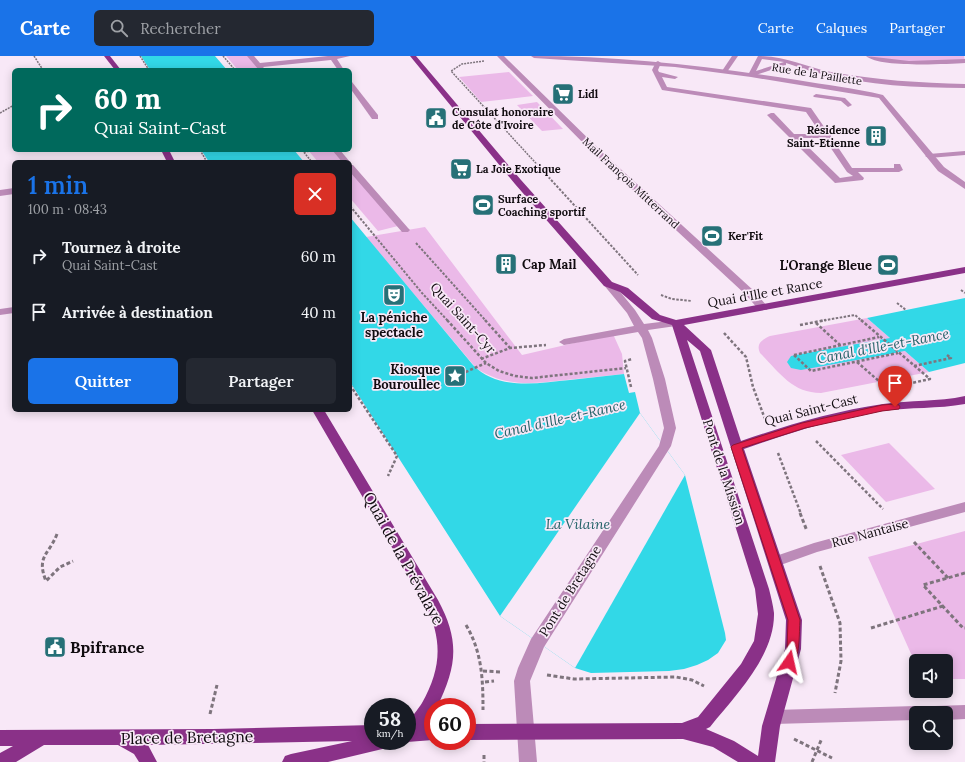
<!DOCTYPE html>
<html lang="fr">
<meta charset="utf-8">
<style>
:root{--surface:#171b24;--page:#242831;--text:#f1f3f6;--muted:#9ea1a6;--accent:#1a73e8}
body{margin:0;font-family:Lora,serif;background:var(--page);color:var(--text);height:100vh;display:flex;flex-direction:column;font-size:15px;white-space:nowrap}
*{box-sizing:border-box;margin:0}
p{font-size:13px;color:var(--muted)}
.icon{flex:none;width:22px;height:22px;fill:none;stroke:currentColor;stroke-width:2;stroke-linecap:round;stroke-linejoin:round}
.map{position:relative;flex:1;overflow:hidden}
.sheet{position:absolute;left:12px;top:104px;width:340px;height:252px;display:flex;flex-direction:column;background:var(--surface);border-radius:6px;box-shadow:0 2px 10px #0003}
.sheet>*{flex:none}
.guide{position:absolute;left:12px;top:12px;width:340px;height:84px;border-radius:6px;box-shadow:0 2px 10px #0003;background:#00695c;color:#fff;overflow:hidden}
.fabs{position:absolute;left:909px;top:598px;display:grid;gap:8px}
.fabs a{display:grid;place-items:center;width:44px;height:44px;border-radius:6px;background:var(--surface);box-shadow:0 2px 10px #0003;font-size:20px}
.speed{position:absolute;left:364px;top:642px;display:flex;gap:8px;font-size:20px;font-weight:700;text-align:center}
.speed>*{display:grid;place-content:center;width:52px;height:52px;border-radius:50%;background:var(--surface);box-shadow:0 2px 10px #0003;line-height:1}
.speed small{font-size:10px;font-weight:400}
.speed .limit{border:6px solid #d22;background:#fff;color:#111}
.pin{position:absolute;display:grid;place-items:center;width:34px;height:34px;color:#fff;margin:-41px -17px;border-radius:50% 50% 50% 0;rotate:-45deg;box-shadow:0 0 4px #0007}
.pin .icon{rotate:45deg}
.me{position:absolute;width:44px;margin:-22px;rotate:11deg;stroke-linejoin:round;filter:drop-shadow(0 0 3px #0008)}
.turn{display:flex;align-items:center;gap:14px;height:84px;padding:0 16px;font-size:18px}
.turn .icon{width:52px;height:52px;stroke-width:2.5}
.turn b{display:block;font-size:28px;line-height:34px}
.round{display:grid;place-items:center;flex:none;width:42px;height:42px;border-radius:6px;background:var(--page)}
.overview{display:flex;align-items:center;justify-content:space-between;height:68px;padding:0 16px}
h1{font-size:24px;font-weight:600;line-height:30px;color:var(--accent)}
.action{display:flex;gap:8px;margin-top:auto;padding:8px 16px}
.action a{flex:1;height:46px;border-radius:6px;background:var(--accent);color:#fff;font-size:16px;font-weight:600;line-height:46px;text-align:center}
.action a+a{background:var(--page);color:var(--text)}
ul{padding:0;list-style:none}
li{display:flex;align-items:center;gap:12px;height:56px;padding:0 16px}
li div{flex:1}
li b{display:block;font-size:15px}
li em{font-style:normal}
header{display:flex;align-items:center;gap:24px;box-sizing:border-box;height:56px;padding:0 20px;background:var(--accent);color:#fff}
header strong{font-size:19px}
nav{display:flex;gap:22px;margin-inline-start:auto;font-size:14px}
.search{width:280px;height:36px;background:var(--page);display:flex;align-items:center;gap:10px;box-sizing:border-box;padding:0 14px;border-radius:6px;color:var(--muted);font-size:15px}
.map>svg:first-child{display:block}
.green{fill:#ebb9e8}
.water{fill:#32d8e7}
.pier{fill:#f8e8f7}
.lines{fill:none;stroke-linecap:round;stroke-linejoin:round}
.canal{fill:#32d8e7;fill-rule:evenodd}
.path-far3{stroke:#7e747d;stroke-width:1.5;stroke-dasharray:2 1;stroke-linecap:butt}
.path-far2{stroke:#7e747d;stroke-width:2;stroke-dasharray:2.5 1.5;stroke-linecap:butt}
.path-far1{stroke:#7e747d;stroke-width:2.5;stroke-dasharray:3 2;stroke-linecap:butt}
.path{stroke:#7e747d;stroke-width:3;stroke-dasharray:4 2.5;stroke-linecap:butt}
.lane{fill:#bc8bb8;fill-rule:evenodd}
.street{fill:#bc8bb8;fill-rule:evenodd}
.primary{fill:#8a3188;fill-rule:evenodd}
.route{fill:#e11d48;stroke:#92132f}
.labels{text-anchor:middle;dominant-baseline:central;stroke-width:3.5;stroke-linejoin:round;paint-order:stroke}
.far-street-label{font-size:11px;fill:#110c10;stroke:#f8e8f7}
.far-poi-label{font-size:11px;font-weight:bold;fill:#110c10;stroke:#f8e8f7;text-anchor:start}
.poi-label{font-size:13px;font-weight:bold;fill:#110c10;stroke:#f8e8f7;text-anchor:end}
.street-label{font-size:13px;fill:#110c10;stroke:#f8e8f7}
.water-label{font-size:14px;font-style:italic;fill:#226167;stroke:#f8e8f7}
.near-street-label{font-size:16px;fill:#110c10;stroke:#f8e8f7}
.near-poi-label{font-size:16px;font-weight:bold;fill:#110c10;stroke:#f8e8f7;text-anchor:start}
</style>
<header>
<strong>Carte</strong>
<div class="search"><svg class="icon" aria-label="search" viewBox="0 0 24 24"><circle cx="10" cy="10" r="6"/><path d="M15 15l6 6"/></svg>Rechercher</div>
<nav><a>Carte</a><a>Calques</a><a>Partager</a></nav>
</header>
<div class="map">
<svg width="965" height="706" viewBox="0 0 965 706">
<rect width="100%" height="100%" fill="#f8e8f7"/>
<g class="green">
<path d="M 226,0 L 249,0 L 262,14 L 238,14 Z"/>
<path d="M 869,0 L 964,0 L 965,5 L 909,7 L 873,2 Z"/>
<path d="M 509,16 L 533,40 L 481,46 L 459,21 Z"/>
<path d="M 537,46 L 563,73 L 542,75 L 517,49 Z"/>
<path d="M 308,94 L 332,94 L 342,106 L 318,106 Z"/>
<path d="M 350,115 L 398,170 L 378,175 L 350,142 Z"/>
<path d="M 425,171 L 522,299 L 613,278 L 622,298 L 624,318 C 605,320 585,322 566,324 C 533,328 504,331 476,312 L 366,181 Z"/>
<path d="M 867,262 L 929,316 L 821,337 C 792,337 779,316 760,297 C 756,288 761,284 770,280 Z"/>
<path d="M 889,387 L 935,433 L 886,446 L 841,399 Z"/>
<path d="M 965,475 L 965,623 L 946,623 L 946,605 L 916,605 L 916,609 L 868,501 Z"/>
</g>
<g class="water">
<path d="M 141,0 L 215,0 L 227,14 L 150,14 Z"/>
<path d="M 201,94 L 294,94 L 304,106 L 209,106 Z"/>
<path d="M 350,161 L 473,309 C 498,335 538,327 570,324 C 588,322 606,320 624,318 L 629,337 L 635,336 L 640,357 L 685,419 L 725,577 L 726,584 L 718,597 L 708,604 L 697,609 L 684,613 L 669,615 L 591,617 L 575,612 L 500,560 L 350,326 Z"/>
<path d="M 965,242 L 965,307 L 929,316 L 867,262 Z"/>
</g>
<path class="pier" d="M 640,357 L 685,419 L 575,612 L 500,560 Z"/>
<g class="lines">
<path class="canal" d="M 965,266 L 965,282 L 890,298 L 801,314 L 791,312 L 787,306 L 791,300 L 801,298 L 890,282 Z"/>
<g class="path-far3">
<path d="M 34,0 L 43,14"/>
<path d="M 140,0 L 149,14"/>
<path d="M 223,0 L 235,14"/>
<path d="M 484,5 L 462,8 L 451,15 L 544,116"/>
<path d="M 0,57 L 14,49"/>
<path d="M 200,94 L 207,106"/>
<path d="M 302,94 L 312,106"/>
<path d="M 304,96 L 316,94"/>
</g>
<g class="path-far2">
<path d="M 543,115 L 638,219"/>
<path d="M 350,150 L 422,237 L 448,265"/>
<path d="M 416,187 L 486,265"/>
<path d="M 961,234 L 965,237"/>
<path d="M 661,239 L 672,243 L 692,245"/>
<path d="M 897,247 L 906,254"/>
<path d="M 820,265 L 855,259 L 862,265"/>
</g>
<g class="path-far1">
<path d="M 447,264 L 486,307 L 499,315 L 515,320 L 532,322 L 626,312"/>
<path d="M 485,264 L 510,292"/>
<path d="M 861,264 L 930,323 L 903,329"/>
<path d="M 816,267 L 840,289"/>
<path d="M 800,269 L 826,264"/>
<path d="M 724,277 L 746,301 L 753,331 L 765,363"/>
<path d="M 794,299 L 811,315 L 898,297"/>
<path d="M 794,299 L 879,281"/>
<path d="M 481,303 L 510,292 L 546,289"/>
<path d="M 857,306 L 888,333"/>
<path d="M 914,310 L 951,302 L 947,299"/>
<path d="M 461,318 L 486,307"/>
<path d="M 350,329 L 397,400 L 388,420"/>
<path d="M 631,331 L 625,305 L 632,303"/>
<path d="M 816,385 L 883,453"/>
<path d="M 778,397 L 801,458"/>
</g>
<g class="path">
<path d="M 800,457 L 807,475"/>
<path d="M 57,478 C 49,499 36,500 46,525 L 60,511 L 73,505"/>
<path d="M 914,486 L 948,522"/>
<path d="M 820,510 L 840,567 L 841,605 L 835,637"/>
<path d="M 965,517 L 923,529 L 963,572 L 965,572"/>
<path d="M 466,569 C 482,596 483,623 483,654"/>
<path d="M 871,572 L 943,550"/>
<path d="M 483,615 L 502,616"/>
<path d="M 547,619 L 574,623 L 676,621 L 692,624 L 704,630"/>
<path d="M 485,626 L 494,625"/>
<path d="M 210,658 L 217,629"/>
<path d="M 794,683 L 832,702"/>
<path d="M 484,699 L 484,706"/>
<path d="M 812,706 L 822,682"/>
</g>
<g class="lane">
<path d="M 732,0 L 738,0 L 727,16 L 723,16 L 722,15 Z"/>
<path d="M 758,0 C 786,0 805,11 831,16 C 876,24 920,27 965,28 L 965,32 C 917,32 868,29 822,18 C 810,15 798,11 786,7 L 786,9 L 753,20 L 749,20 L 748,19 ZM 762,3 L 784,6 L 756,15 Z"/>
<path d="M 658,5 L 661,7 L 658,14 L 659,16 L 678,21 L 675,23 L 662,21 L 667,31 L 811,52 L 829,78 L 831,78 L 831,81 L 852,112 L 894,112 L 894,108 L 900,108 L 903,114 L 899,116 L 858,116 L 864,122 L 863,124 L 835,127 L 767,59 L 771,57 L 774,57 L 794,78 L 821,78 L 806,56 L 662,34 L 652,14 L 656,6 ZM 799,82 L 824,82 L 847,116 L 853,120 L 840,122 Z"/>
<path d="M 816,38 L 845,42 L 852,49 L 848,51 L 841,45 L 814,41 L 813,40 Z"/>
<path d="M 965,95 L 965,99 L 929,102 L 925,100 L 929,98 Z"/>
<path d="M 608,225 L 612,226 L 635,254 L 644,268 L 676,264 L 681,267 L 676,270 L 648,274 L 652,282 L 665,323 L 676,372 L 671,390 L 544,591 L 530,625 L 537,706 L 519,706 L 514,625 L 518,612 L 531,583 L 659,390 L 664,372 L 653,323 L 642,282 L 638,276 L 564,289 L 559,286 L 564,283 L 634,270 L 627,257 L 603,228 Z"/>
</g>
<g class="street">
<path d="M 247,0 L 254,0 L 260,7 L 328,0 L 350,0 L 337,3 L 344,14 L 338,14 L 331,4 L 263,11 L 266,14 L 259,14 Z"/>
<path d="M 497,0 L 504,0 L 602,96 L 753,234 L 767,250 L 768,252 L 767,254 L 759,254 L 745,238 L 596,100 Z"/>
<path d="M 531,0 C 620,0 709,10 797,24 C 825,29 855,32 883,39 L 944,111 L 965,126 L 965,133 L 938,115 L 879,42 L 751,21 L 675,11 L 534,2 Z"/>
<path d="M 866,0 L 909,5 L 965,3 L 965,7 C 945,8 880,12 866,0 Z"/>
<path d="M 350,25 L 352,26 L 378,59 L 378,63 L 372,63 L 350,32 Z"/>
<path d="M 332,94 L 340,94 L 350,106 L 342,106 Z"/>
<path d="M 350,109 L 353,109 L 408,172 L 410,174 L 408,176 L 402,176 L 350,116 Z"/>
<path d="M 14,132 L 14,138 L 0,140 L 0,134 Z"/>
<path d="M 14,251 L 14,257 L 0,259 L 0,253 Z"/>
<path d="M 965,446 L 965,456 L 817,496 L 775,511 L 770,510 L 768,506 L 770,502 L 814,487 Z"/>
<path d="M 965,649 L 965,663 L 946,664 L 946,657 L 927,657 L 929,652 L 935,650 Z"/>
<path d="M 916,650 L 922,652 L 924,657 L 916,657 L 916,664 L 774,668 L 768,666 L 766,661 L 768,656 L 774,654 Z"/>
</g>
<g class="primary">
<path d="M 104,0 L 110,0 L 121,14 L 115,14 Z"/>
<path d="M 410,0 L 416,0 L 521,124 L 612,226 L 628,232 L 660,259 L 676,264 L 965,211 L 965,217 L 684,269 L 711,294 L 741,385 C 787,369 835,355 883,348 C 910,344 938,346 965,340 L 965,348 C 938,353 910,351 883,355 C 836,362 789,377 744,393 L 802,564 L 801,593 L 780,670 L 775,706 L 738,706 L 713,691 L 683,683 L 467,684 L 467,668 L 682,667 L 698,661 L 741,608 L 754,585 L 758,558 L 755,533 L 672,269 L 652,263 L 620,236 L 604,230 L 515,128 ZM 687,284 L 700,295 L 786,564 L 785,593 L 762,670 L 758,700 L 734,685 L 706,673 L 710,671 C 735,640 775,600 774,557 C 773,549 771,541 769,533 Z"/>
<path d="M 161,94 L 169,94 L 175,106 L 167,106 Z"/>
<path d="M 312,354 L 324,354 L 438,544 C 460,585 457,610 437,651 L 433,651 L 433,658 L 427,669 L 433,668 L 433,684 L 407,686 L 405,685 L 407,685 C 407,680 406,674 407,670 C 408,665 419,652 422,647 C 441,613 443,585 426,550 Z"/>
<path d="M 373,669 L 373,685 L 398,685 L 395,690 L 328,706 L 282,706 L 285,700 L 291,698 L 352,685 L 148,689 L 157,706 L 139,706 L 134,698 L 118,689 L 44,689 L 16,706 L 0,706 L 0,697 L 13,690 L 0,690 L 0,674 L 213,673 Z"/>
</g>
</g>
<path class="route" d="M 895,348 L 899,349 L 900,351 L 899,353 L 882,355 L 805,372 L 742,392 L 800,564 C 799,579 800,595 794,609 L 789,611 L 785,609 L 783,606 L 787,593 L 788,564 L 731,391 L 733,389 L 802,367 L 882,349 Z"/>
<defs>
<g id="supermarket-square" transform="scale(1.15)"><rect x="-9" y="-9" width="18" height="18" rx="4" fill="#267077" stroke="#f8e8f7"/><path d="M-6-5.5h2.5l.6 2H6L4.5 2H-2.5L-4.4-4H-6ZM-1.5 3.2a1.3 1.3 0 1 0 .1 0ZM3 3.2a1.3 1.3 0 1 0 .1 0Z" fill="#fff"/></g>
<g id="civic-square" transform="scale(1.15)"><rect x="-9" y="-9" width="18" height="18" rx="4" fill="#267077" stroke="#f8e8f7"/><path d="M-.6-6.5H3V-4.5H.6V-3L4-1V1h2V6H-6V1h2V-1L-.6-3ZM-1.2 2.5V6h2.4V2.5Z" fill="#fff"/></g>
<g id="building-square" transform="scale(1.15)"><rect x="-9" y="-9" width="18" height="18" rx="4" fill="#267077" stroke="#f8e8f7"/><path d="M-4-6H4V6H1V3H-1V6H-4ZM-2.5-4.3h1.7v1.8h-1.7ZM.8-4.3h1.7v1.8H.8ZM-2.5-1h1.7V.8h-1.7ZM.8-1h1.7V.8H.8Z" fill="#fff"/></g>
<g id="stadium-square" transform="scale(1.15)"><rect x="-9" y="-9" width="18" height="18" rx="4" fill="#267077" stroke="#f8e8f7"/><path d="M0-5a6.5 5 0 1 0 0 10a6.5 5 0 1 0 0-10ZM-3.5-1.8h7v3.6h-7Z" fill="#fff"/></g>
<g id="theatre-square" transform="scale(1.15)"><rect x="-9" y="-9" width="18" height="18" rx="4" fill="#267077" stroke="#f8e8f7"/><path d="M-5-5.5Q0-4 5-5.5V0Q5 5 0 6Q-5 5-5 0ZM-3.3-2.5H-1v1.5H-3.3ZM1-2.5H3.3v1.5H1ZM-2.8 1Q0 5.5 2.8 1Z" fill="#fff"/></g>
<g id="sight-square" transform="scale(1.15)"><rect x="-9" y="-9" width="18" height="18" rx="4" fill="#267077" stroke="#f8e8f7"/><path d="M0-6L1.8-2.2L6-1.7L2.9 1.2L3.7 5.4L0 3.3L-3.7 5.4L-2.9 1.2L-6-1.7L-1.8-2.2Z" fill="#fff"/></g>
</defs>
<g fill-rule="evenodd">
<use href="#supermarket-square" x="563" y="38"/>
<use href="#civic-square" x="436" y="62"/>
<use href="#building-square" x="876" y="80"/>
<use href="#supermarket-square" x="461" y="113"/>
<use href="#stadium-square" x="483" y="149"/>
<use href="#stadium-square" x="712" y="180"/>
<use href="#building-square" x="506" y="208"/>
<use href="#stadium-square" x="888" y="209"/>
<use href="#theatre-square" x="394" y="239"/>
<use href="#sight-square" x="455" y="320"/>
<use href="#civic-square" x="55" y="591"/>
</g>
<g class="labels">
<g class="far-street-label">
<text transform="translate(817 18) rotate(9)">Rue de la Paillette</text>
<text transform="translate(631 127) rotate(43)">Mail François Mitterrand</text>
</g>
<g class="far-poi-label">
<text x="578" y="38">Lidl</text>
<text x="452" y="56">Consulat honoraire<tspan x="452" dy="13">de Côte d'Ivoire</tspan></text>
<text x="860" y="74" text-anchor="end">Résidence<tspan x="860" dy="13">Saint-Etienne</tspan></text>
<text x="476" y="113">La Joie Exotique</text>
<text x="498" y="143">Surface<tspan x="498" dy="13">Coaching sportif</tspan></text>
<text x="728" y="180">Ker'Fit</text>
</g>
<g class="poi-label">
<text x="522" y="208" text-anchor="start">Cap Mail</text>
<text x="872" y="209">L'Orange Bleue</text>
<text x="394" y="261" text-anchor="middle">La péniche<tspan x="394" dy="15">spectacle</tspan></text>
<text x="440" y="313">Kiosque<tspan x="440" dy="15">Bouroullec</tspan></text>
</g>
<g class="street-label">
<text transform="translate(765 237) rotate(-10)">Quai d'Ille et Rance</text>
<text transform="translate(463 262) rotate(48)">Quai Saint-Cyr</text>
<text transform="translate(811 354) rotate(-14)">Quai Saint-Cast</text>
<text transform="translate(724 416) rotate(72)">Pont de la Mission</text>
<text transform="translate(870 477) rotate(-15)">Rue Nantaise</text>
<text transform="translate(570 535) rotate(-58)">Pont de Bretagne</text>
</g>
<g class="water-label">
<text transform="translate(883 290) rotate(-11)">Canal d'Ille-et-Rance</text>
<text transform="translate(560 363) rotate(-13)">Canal d'Ille-et-Rance</text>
<text x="578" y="468">La Vilaine</text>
</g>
<g class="near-street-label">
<text transform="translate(404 502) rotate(61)">Quai de la Prévalaye</text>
<text transform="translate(187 681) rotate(-1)">Place de Bretagne</text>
</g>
<g class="near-poi-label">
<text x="70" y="591">Bpifrance</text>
</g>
</g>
</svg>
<div class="fabs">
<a><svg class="icon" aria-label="sound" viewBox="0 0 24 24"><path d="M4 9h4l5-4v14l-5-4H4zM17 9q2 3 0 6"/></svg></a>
<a><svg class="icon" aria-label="search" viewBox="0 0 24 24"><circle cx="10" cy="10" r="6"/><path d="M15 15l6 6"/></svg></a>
</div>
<div class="speed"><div>58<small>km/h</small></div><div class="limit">60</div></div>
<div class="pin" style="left:895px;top:351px;background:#d93025"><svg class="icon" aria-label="arrive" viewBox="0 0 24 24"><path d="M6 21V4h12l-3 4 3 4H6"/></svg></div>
<svg class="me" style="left:789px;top:606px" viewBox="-20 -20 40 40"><path d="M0-17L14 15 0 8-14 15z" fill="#e11d48" stroke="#fff" stroke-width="4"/></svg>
<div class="guide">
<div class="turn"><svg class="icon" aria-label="right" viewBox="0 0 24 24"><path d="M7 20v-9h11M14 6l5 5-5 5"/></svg><div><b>60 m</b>Quai Saint-Cast</div></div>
</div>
<section class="sheet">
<div class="overview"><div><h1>1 min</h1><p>100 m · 08:43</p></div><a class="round" style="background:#d93025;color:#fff"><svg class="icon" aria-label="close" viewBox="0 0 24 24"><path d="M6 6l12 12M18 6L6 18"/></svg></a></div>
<ul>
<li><svg class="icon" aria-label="right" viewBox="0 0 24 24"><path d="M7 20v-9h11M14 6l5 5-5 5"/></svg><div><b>Tournez à droite</b><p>Quai Saint-Cast</p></div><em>60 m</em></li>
<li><svg class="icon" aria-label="arrive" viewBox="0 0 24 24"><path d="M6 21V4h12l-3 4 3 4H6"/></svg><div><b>Arrivée à destination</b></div><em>40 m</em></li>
</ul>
<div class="action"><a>Quitter</a><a>Partager</a></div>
</section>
</div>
